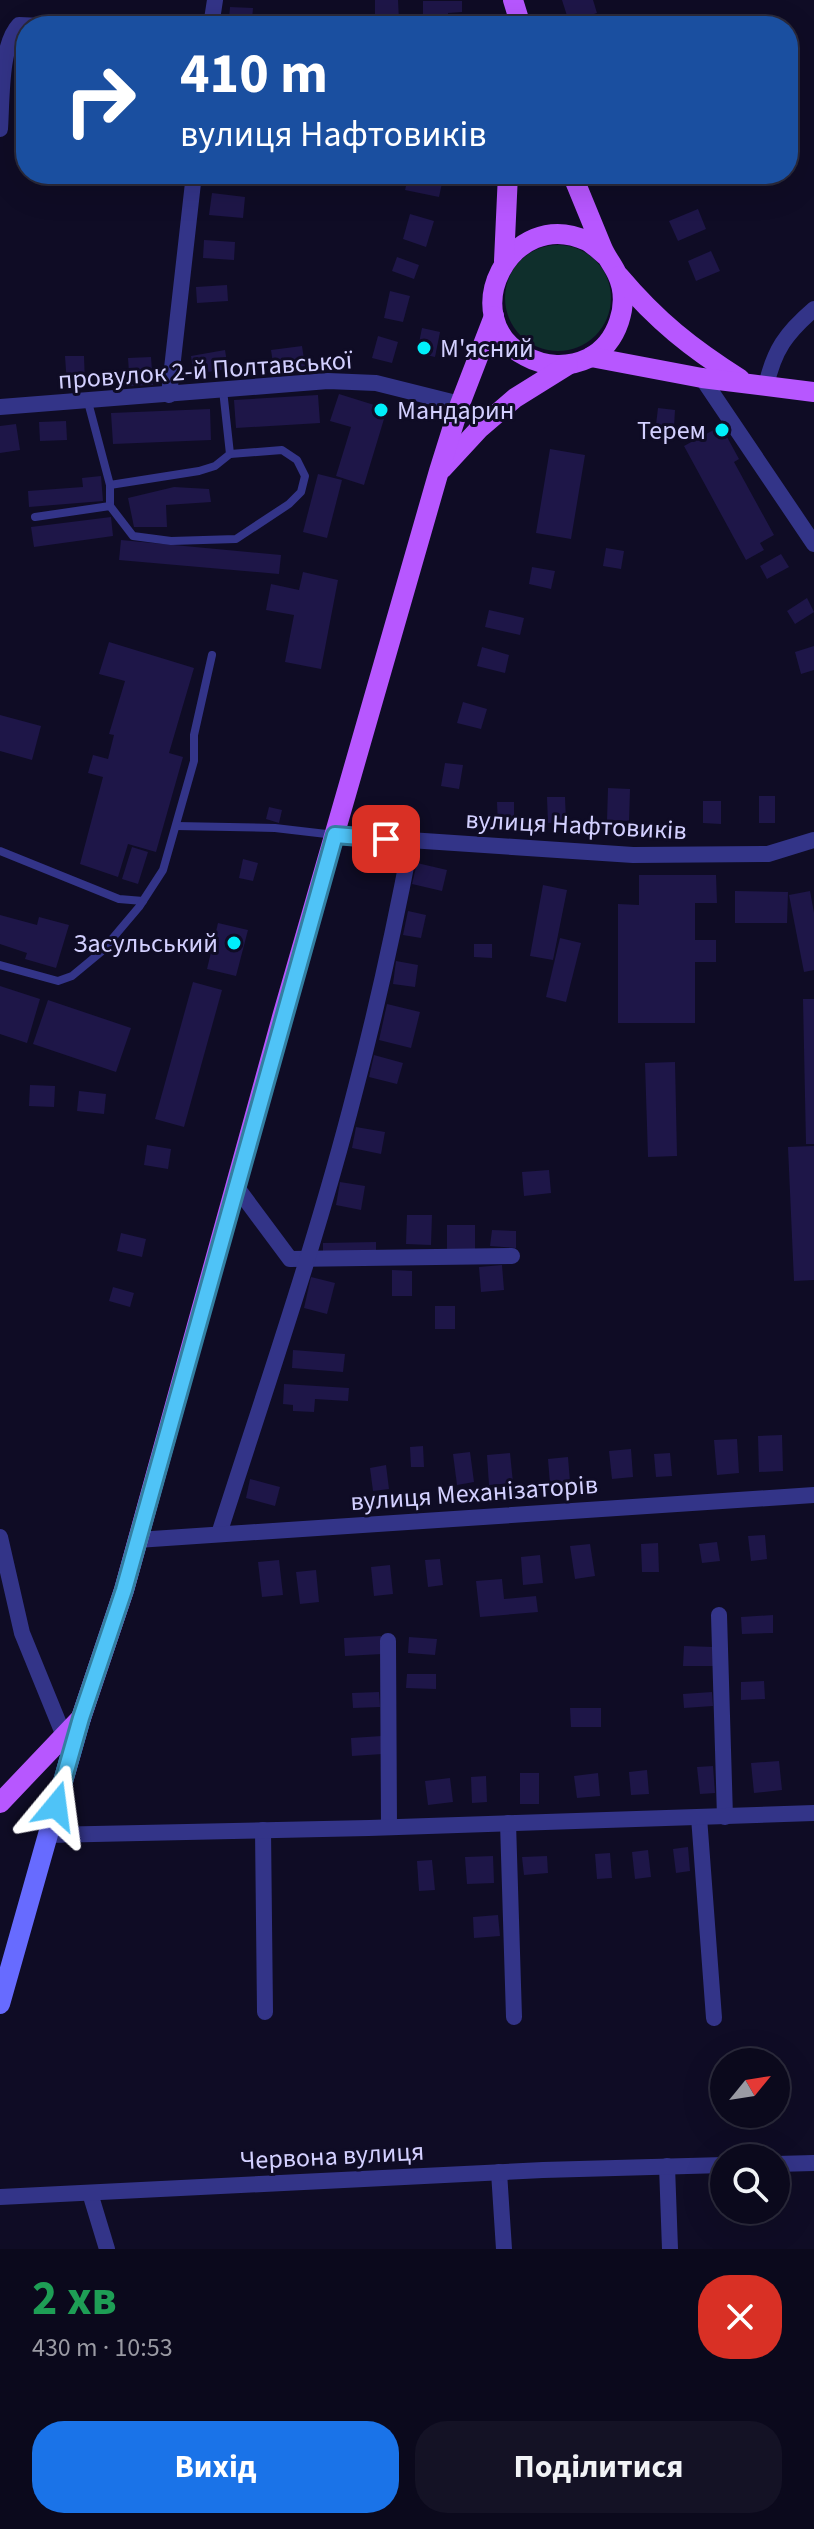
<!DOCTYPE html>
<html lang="uk">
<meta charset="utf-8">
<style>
:root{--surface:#0b091c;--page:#141225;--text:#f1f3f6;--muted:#9a9aa3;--line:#2b2a3b;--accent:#1a73e8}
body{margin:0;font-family:"Source Sans 3",sans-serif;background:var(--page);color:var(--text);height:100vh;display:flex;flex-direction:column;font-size:30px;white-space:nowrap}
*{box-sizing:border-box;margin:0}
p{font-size:26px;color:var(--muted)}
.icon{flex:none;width:44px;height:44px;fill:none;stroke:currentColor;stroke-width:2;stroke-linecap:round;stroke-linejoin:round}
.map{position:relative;height:2249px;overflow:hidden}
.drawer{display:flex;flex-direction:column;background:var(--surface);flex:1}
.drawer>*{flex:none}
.top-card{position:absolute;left:16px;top:16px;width:782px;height:168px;border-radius:32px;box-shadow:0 8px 32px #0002,0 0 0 2px var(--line);background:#1a4fa0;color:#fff;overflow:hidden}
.needle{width:52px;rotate:60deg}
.controls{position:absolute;left:710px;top:2048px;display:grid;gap:16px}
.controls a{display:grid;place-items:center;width:80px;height:80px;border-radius:50%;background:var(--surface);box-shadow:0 8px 32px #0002,0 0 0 2px var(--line);font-size:40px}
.pin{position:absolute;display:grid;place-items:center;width:68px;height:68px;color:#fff;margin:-34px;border-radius:16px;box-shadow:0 4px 12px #0006}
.me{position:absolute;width:88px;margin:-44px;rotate:16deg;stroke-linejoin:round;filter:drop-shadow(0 0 6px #0008)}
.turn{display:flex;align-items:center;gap:28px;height:168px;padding:0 32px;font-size:36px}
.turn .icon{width:104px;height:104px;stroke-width:2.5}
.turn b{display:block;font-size:56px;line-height:68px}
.round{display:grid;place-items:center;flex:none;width:84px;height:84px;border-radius:32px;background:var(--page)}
.overview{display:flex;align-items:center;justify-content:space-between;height:136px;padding:0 32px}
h1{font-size:48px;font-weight:700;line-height:60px;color:#1e9e55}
.action{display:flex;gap:16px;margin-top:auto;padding:16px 32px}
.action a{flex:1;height:92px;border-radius:32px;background:var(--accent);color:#fff;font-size:32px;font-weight:700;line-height:92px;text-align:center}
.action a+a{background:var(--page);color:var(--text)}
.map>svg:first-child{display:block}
.green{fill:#0f2f2c}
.building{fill:#1e1648}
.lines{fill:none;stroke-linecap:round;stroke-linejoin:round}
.lane{stroke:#333488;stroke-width:8}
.street{stroke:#333488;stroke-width:16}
.secondary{stroke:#676bff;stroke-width:20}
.primary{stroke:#b757ff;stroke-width:20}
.route-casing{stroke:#337fa1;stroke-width:20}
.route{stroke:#4fc3f7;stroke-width:14}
.poi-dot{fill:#00effb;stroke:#0f0c25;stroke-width:3}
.labels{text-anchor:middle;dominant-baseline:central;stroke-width:6;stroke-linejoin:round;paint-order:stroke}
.poi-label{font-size:26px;fill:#d3d0ff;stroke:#0f0c25;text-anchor:start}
.street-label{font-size:26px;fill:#d3d0ff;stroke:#0f0c25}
</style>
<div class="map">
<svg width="814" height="2249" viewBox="0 0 814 2249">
<rect width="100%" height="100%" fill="#0f0c25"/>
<circle class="green" cx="558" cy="298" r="53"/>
<g class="building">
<path d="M 375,0 L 398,0 L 399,21 L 375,21 Z"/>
<path d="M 562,0 L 593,0 L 597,13 L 569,22 Z"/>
<path d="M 423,1 L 462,1 L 462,12 L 448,13 L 449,26 L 423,26 Z"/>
<path d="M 230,7 L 253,8 L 252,20 L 229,19 Z"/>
<path d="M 409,174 L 444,174 L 439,197 L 405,190 Z"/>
<path d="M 212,193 L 245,197 L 243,218 L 209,215 Z"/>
<path d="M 698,209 L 706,229 L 678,241 L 669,221 Z"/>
<path d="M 410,214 L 434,221 L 426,247 L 403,239 Z"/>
<path d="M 204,240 L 235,242 L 234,260 L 203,258 Z"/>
<path d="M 711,251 L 720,271 L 696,281 L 688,261 Z"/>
<path d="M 397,257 L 419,265 L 414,279 L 392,271 Z"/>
<path d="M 227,285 L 228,301 L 197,303 L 196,287 Z"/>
<path d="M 390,291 L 410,296 L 403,322 L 384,318 Z"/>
<path d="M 422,328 L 440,332 L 435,357 L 417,353 Z"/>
<path d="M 378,336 L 398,342 L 392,363 L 372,358 Z"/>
<path d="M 302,346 L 305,366 L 274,370 L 271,350 Z"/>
<path d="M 225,350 L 228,369 L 194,374 L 191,356 Z"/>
<path d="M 65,356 L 84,356 L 85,384 L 67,385 Z"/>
<path d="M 151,357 L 153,385 L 130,386 L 128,358 Z"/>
<path d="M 339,394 L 387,409 L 364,485 L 336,476 L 351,427 L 330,421 Z"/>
<path d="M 318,395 L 320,423 L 236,428 L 234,400 Z"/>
<path d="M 658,408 L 675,410 L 674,427 L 656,425 Z"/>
<path d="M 210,409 L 211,440 L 113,444 L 111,413 Z"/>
<path d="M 66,421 L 67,440 L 40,441 L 39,422 Z"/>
<path d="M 16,424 L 20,450 L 0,453 L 0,426 Z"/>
<path d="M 721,426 L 739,459 L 734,462 L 774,535 L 760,543 L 764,550 L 746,560 L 684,446 Z"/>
<path d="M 550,449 L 585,455 L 571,539 L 536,533 Z"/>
<path d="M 318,474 L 342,480 L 327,538 L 303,532 Z"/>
<path d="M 101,476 L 103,501 L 29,507 L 28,491 L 83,487 L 82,478 Z"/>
<path d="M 174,487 L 209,489 L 211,502 L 166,505 L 167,527 L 134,527 L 128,498 Z"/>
<path d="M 111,517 L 113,536 L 34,547 L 31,527 Z"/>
<path d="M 121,540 L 281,555 L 279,574 L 119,560 Z"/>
<path d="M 606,548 L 624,551 L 621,569 L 603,566 Z"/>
<path d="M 781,554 L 789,567 L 767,579 L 760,566 Z"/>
<path d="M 532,567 L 555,571 L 551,589 L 529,584 Z"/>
<path d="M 303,572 L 338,580 L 321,669 L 285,662 L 294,615 L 266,610 L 271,584 L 299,590 Z"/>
<path d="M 807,598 L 814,612 L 795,624 L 787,611 Z"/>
<path d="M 489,610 L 524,618 L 520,635 L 485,627 Z"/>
<path d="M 109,642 L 194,668 L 169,753 L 183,757 L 156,852 L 128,844 L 118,877 L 80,864 L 103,777 L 88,773 L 93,755 L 108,759 L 114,735 L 109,734 L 125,681 L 99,674 Z"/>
<path d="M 814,646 L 814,670 L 801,674 L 795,652 Z"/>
<path d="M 482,647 L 509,655 L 505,673 L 477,666 Z"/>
<path d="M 463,702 L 487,709 L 481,729 L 457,723 Z"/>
<path d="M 0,715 L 41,726 L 32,760 L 0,751 Z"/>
<path d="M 445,763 L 463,765 L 459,789 L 441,786 Z"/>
<path d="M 608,788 L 630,789 L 629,821 L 607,820 Z"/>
<rect x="759" y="796" width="16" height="27"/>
<path d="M 547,797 L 565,797 L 566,822 L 548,823 Z"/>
<path d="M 703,801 L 721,801 L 721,824 L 703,823 Z"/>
<path d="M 497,802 L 514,802 L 514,825 L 498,825 Z"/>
<path d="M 269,807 L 282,810 L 279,823 L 266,819 Z"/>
<path d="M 132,847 L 148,852 L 138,884 L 122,879 Z"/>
<path d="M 243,859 L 258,863 L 253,881 L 239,878 Z"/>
<path d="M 417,863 L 447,870 L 442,891 L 412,884 Z"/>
<path d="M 639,875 L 716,875 L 717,903 L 695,903 L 695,940 L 716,940 L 716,962 L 695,962 L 695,1023 L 618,1023 L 618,904 L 639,905 Z"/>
<path d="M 543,885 L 567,890 L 553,960 L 530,956 Z"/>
<path d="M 735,891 L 788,892 L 787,923 L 735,923 Z"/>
<path d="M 810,891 L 814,913 L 814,970 L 804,972 L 789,895 Z"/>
<path d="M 408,911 L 426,915 L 421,938 L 403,935 Z"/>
<path d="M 0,915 L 37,925 L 39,917 L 69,925 L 56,968 L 25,959 L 27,953 L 0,944 Z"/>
<path d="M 218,923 L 248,930 L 236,976 L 207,969 Z"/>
<path d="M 560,938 L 581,943 L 566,1002 L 546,997 Z"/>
<path d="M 474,944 L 492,944 L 492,958 L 474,957 Z"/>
<path d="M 396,961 L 418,965 L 415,987 L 393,984 Z"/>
<path d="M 193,982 L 222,990 L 184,1127 L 155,1119 Z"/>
<path d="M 0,986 L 40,999 L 27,1043 L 0,1034 Z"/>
<path d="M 803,999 L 814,999 L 814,1144 L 806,1144 Z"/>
<path d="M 48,1000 L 131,1028 L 116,1072 L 33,1044 Z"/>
<path d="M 387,1004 L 420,1012 L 411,1048 L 379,1040 Z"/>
<path d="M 374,1055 L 403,1063 L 397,1084 L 369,1077 Z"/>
<path d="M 675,1062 L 677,1156 L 648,1157 L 645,1063 Z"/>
<path d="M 30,1085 L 55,1086 L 54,1107 L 29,1106 Z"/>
<path d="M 79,1091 L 106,1094 L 104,1114 L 77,1111 Z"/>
<path d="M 356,1127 L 385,1132 L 381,1154 L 352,1148 Z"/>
<path d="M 147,1145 L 171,1149 L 168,1169 L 144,1165 Z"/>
<path d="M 814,1146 L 814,1280 L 794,1281 L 788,1147 Z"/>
<path d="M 549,1170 L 551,1193 L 524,1196 L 522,1172 Z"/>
<path d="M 340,1182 L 365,1186 L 361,1210 L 336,1205 Z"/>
<path d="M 407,1215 L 432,1215 L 431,1245 L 406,1244 Z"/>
<path d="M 447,1225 L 475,1225 L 475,1249 L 447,1250 Z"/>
<path d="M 492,1230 L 516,1231 L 516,1248 L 490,1246 Z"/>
<path d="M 121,1233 L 146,1239 L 142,1257 L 117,1251 Z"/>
<path d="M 376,1242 L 376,1253 L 323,1253 L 323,1243 Z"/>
<path d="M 502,1265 L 504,1290 L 481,1292 L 479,1267 Z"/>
<path d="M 392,1270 L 412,1271 L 412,1296 L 392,1296 Z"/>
<path d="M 311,1277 L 335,1283 L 327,1314 L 304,1308 Z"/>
<path d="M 113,1287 L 134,1293 L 130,1307 L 109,1301 Z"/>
<rect x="435" y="1306" width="20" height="23"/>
<path d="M 293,1350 L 345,1354 L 343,1372 L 292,1368 Z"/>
<path d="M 284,1384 L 349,1388 L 348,1401 L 315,1399 L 314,1412 L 293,1411 L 293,1405 L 283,1404 Z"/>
<path d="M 782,1435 L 783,1471 L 759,1472 L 758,1436 Z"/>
<path d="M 737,1439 L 739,1473 L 717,1475 L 714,1440 Z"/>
<path d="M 423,1446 L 424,1467 L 411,1467 L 410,1447 Z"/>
<path d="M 631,1449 L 633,1477 L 612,1479 L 609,1451 Z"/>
<path d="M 470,1452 L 474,1482 L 457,1485 L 453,1454 Z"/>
<path d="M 510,1453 L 513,1483 L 489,1485 L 487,1455 Z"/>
<path d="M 670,1453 L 672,1476 L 656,1477 L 654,1454 Z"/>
<path d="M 568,1457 L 570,1482 L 550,1484 L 548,1459 Z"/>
<path d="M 386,1465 L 389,1489 L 373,1491 L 370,1468 Z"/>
<path d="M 250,1479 L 280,1487 L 275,1506 L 246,1498 Z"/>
<path d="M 765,1535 L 767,1559 L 751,1561 L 748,1536 Z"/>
<path d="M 717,1542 L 720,1561 L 702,1563 L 699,1544 Z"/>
<path d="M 658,1543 L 659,1572 L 642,1572 L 641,1544 Z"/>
<path d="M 590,1544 L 595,1576 L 575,1579 L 570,1546 Z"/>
<path d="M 540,1555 L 543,1583 L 523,1585 L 521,1557 Z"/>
<path d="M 440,1559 L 443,1585 L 428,1587 L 425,1560 Z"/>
<path d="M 279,1560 L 283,1595 L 262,1597 L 258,1562 Z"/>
<path d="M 390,1565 L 393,1594 L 374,1596 L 371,1567 Z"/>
<path d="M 316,1570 L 319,1602 L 300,1604 L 296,1572 Z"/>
<path d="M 502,1579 L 504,1599 L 536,1596 L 538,1612 L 480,1617 L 476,1581 Z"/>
<path d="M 773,1615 L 773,1633 L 742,1634 L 741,1617 Z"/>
<path d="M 381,1636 L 382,1654 L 345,1656 L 344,1638 Z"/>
<path d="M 409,1637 L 437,1639 L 435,1655 L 408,1653 Z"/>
<path d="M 684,1646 L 714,1647 L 714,1666 L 683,1666 Z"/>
<path d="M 407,1674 L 436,1674 L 436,1689 L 406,1688 Z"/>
<path d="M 764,1681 L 765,1699 L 741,1700 L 741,1682 Z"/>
<path d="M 379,1692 L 380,1707 L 353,1708 L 352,1693 Z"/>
<path d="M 712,1692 L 713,1706 L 684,1708 L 683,1694 Z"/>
<path d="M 570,1708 L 601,1708 L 601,1727 L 571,1727 Z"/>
<path d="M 382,1736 L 383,1754 L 352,1756 L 351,1738 Z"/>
<path d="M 779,1761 L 782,1790 L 754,1793 L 751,1763 Z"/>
<path d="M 713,1766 L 715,1793 L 700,1794 L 697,1767 Z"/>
<path d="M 647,1770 L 649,1794 L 631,1795 L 629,1772 Z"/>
<rect x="520" y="1773" width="19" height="31"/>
<path d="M 598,1773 L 600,1796 L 577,1798 L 574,1776 Z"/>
<path d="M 486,1776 L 487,1802 L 472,1803 L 471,1777 Z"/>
<path d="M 450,1778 L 453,1802 L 428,1805 L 425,1781 Z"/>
<path d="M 688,1847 L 690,1871 L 676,1873 L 673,1849 Z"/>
<path d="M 648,1850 L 651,1877 L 635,1879 L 632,1852 Z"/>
<path d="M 610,1853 L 612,1878 L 597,1879 L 595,1854 Z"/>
<path d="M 493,1856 L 494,1883 L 467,1884 L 465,1857 Z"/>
<path d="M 547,1856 L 548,1873 L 524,1875 L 522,1857 Z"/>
<path d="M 432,1860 L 435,1890 L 419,1891 L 417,1861 Z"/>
<path d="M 498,1915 L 500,1936 L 474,1938 L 473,1917 Z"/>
</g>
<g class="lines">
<g class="lane">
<path d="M 223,390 L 230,454"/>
<path d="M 88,402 L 110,485 L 110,506"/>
<path d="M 35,517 L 110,506 L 133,536 L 171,541 L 236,539 L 289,504 L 301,492 L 305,476 L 297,460 L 282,450 L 230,454 L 215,466 L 199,471 L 110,485"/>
<path d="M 176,826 L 275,828 L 335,835"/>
<path d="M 0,851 L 119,899 L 143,901"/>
<path d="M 0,965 L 58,981 L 72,976 L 101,952 L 139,907 L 163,870 L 194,761 L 194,735 L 212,655"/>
</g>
<g class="street">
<path d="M 211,26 L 215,0"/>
<path d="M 0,129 C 2,101 0,45 19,25 L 41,26"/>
<path d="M 702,378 L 814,544"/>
<path d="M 766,386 C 774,350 786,333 814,309"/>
<path d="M 169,395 L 194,174"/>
<path d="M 0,407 L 328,381 L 376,383 L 460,404"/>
<path d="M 335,835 L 633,855 L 768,854 L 814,840"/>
<path d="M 235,1185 L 290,1259 L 512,1256"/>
<path d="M 219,1534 C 266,1387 317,1240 355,1091 C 377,1008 395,925 411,841"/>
<path d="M 0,1537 L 22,1633 L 64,1736"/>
<path d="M 137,1540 L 814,1495"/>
<path d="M 719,1615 L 725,1817"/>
<path d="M 388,1641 L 389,1827"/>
<path d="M 699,1817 L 714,2018"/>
<path d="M 508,1823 L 514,2017"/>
<path d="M 263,1830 L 265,2012"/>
<path d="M 48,1835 L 369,1828 L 814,1813"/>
<path d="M 776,2164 L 814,2163"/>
<path d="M 667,2166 L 670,2249"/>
<path d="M 499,2172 L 504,2249"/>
<path d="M 90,2193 L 107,2249"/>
<path d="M 0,2197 L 543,2170 L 724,2165"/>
</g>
<path class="secondary" d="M 0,2004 L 81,1718"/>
<g class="primary">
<path d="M 513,0 L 521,26"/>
<path d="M 572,174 C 582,198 592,223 602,247 C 606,257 613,265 617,274 C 631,303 618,343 589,358 C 568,368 545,367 525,356 C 454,319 510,205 587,241 C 593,244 600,251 606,256"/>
<path d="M 504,261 L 508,174"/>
<path d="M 619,276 C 657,321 691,348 740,379"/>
<path d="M 591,357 L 702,378 L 814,392"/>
<path d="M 442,469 L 479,429 L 515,398 L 568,365"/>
<path d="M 0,1803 L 81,1718 L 124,1590 L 282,1017 L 439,471 L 460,404 L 494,316"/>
</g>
</g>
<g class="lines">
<g class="route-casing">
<path id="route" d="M 56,1806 L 81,1718 L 124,1590 L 335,835 L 386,839"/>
</g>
<use href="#route" class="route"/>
</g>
<g class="poi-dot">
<circle cx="424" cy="348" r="8"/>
<circle cx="381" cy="410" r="8"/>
<circle cx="722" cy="430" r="8"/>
<circle cx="234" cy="943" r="8"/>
</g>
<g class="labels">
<g class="poi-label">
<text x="440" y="348">М'ясний</text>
<text x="397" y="410">Мандарин</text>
<text x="706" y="430" text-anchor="end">Терем</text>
<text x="218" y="943" text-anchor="end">Засульський</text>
</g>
<g class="street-label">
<text transform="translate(205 370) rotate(-4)">провулок 2-й Полтавської</text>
<text transform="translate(576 825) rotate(3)">вулиця Нафтовиків</text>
<text transform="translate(474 1493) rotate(-4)">вулиця Механізаторів</text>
<text transform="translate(332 2156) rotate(-3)">Червона вулиця</text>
</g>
</g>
</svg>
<div class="controls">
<a><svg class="needle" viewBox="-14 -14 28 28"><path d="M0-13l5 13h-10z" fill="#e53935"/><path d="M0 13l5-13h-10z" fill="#9a9aa3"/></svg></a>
<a><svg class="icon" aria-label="search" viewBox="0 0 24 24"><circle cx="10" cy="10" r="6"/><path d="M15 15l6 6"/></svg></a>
</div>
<div class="pin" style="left:386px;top:839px;background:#d93025"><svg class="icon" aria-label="arrive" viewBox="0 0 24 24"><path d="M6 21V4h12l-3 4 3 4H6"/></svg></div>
<svg class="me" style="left:56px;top:1806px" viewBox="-20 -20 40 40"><path d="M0-17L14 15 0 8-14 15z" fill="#4fc3f7" stroke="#fff" stroke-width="4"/></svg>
<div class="top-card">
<div class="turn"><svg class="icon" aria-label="right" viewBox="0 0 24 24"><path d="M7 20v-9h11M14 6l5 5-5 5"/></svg><div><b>410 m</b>вулиця Нафтовиків</div></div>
</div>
</div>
<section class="drawer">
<div class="overview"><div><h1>2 хв</h1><p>430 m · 10:53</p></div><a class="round" style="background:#d93025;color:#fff"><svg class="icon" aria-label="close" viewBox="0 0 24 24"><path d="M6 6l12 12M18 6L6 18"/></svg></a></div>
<div class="action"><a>Вихід</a><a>Поділитися</a></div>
</section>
